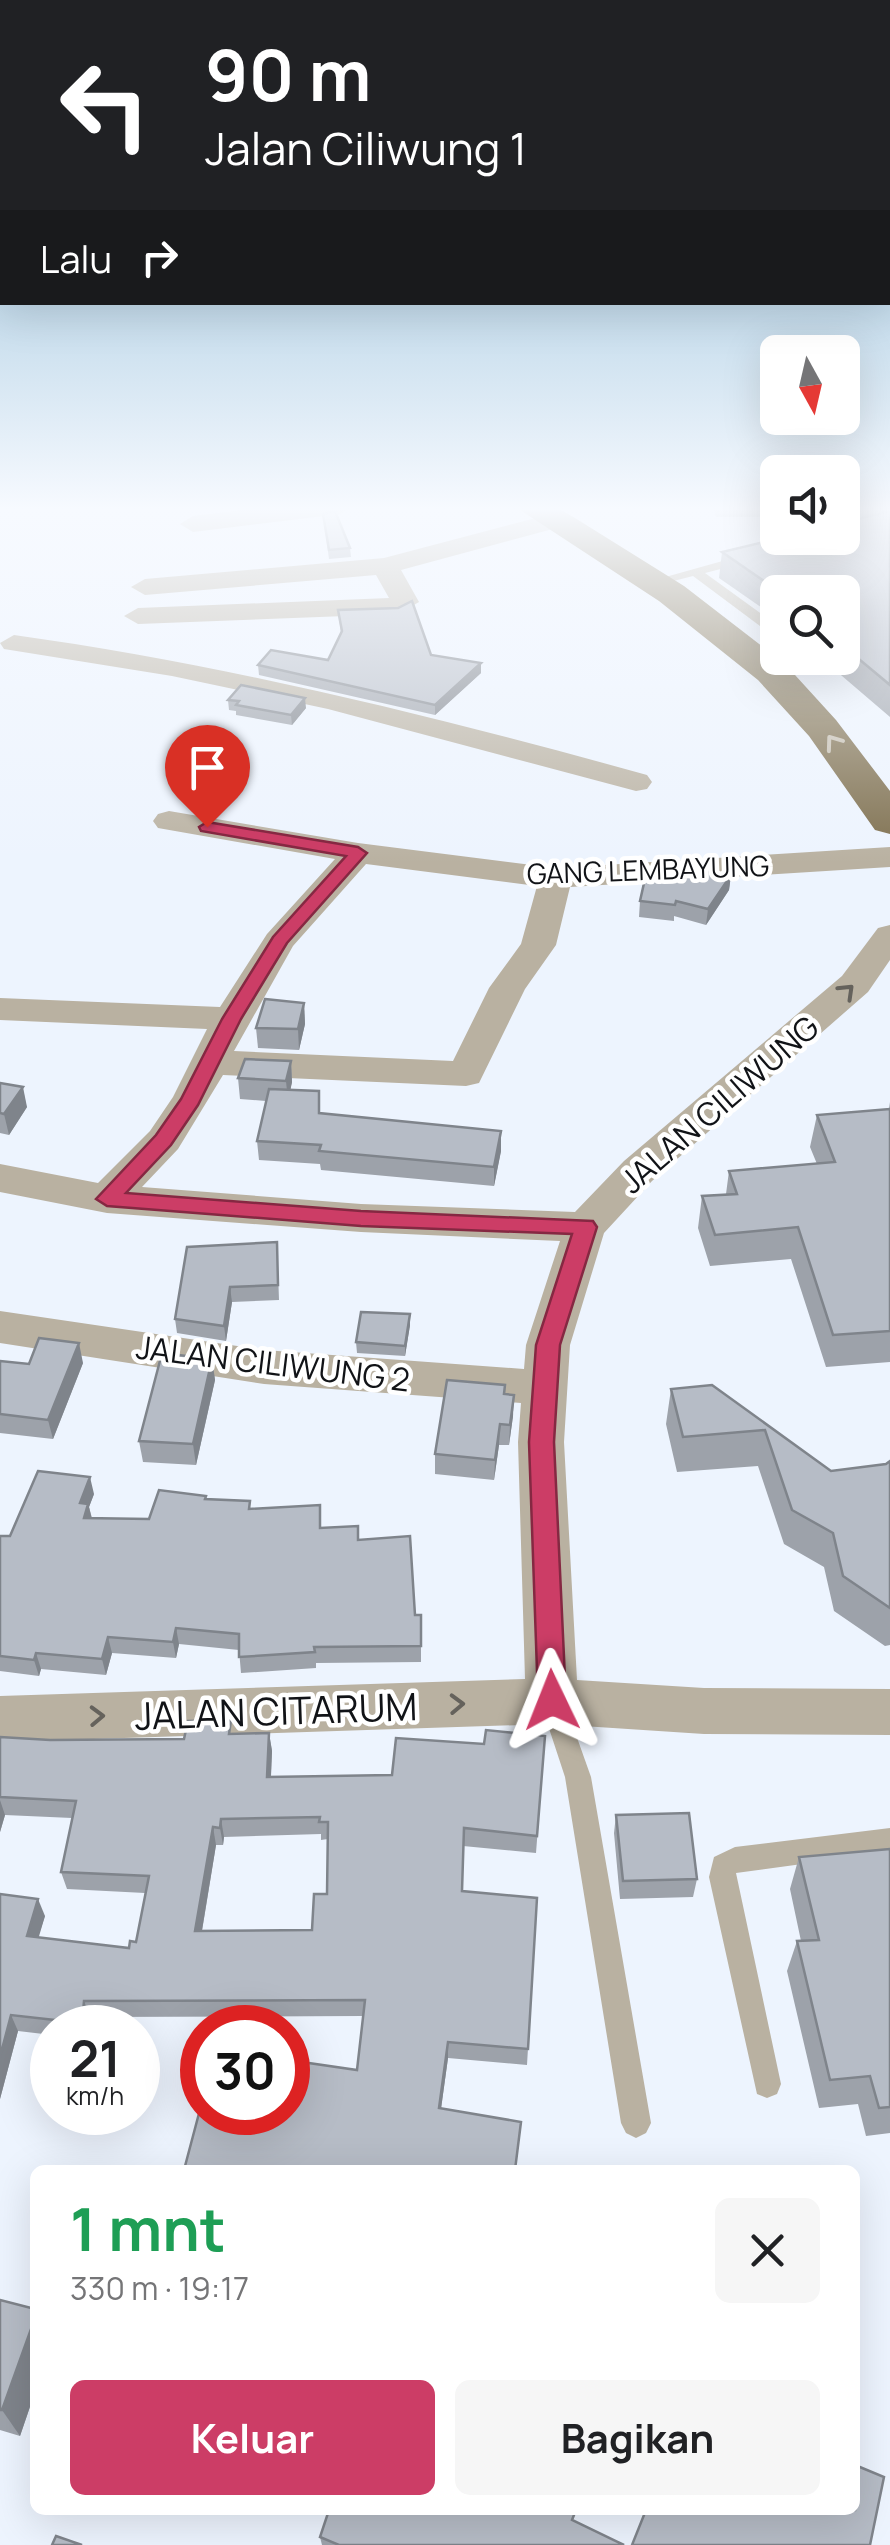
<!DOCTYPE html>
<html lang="id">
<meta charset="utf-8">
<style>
:root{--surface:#fff;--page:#f6f6f6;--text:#202124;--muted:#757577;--accent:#cc3d66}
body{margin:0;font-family:Manrope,sans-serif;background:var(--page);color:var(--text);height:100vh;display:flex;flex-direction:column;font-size:38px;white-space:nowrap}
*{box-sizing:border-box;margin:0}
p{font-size:32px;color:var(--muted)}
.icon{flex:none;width:55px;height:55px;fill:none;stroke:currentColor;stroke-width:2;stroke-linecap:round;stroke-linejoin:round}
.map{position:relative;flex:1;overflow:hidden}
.sheet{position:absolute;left:30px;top:2165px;width:830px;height:350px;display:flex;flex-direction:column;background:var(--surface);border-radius:15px;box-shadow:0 10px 40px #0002}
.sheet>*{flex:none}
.guide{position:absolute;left:0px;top:0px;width:890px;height:305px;box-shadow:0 10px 40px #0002;background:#202124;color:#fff;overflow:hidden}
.needle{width:65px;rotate:172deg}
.controls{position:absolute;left:760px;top:335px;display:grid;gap:20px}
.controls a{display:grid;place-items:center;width:100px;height:100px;border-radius:15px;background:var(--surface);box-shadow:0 10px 40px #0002;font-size:50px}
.speed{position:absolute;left:30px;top:2005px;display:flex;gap:20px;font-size:50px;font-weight:700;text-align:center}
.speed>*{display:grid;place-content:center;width:130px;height:130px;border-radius:50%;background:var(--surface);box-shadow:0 10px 40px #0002;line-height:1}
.speed small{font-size:25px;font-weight:400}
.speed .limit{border:15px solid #d22;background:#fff;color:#111}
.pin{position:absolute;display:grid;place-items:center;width:85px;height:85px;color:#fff;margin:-102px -42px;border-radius:50% 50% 50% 0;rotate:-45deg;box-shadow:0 0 10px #0007}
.pin .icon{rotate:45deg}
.me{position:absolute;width:110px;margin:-55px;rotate:358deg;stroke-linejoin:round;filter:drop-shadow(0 0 8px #0008)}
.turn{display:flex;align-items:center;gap:35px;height:210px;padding:0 40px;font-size:45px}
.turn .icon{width:130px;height:130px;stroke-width:2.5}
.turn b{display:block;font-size:70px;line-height:85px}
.then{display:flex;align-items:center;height:95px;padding:0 40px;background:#0003;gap:20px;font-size:38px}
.round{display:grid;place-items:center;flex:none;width:105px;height:105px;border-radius:15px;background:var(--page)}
.headline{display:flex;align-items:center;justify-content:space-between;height:170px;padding:0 40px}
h1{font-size:60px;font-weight:700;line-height:75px;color:#1e9e55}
.primary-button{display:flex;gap:20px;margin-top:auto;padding:20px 40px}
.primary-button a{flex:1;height:115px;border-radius:15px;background:var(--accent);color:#fff;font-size:40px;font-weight:700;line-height:115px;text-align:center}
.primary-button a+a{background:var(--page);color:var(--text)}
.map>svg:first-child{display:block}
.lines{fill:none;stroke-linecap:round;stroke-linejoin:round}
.service{fill:#b9b1a1;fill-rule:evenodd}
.minor{fill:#b9b1a1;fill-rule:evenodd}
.trunk{fill:#7e6f4e;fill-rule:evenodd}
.wall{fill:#9da2aa;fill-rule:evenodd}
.shaded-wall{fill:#7f848b}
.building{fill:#b6bcc6;stroke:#7f848b;stroke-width:2.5;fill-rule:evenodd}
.oneway{stroke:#c5beaf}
.oneway2{stroke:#65625c}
.route{fill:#cc3d66;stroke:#852842;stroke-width:2.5}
.labels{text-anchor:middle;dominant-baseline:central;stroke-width:9;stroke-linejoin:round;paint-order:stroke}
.far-street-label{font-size:28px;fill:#111317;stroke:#fff}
.street-label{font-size:32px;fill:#111317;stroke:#fff}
.near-street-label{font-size:38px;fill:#111317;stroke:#fff}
</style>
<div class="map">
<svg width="890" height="2545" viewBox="0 0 890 2545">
<rect width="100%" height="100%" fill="#edf4fe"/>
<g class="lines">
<g class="service">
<path d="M 744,555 L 748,556 L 748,562 L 705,573 L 770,620 L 770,626 L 760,626 L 693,576 L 650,587 L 644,583 Z"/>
<path d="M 552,1690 L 561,1693 L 564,1701 L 591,1777 L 651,2123 L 646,2133 L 636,2138 L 626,2133 L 621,2123 L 565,1777 L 540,1701 L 543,1693 Z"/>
<path d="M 890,1828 L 890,1852 L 736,1873 L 781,2084 L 777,2094 L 767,2098 L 757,2094 L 709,1877 L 714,1857 L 735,1847 Z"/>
</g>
<g class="minor">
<path d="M 274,506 L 352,506 L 340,514 L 193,532 L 180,524 L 193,516 Z"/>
<path d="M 555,513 L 568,521 L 564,526 L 401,570 L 419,602 L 398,614 L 138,624 L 124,616 L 138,608 L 389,598 L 376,575 L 145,595 L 131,587 L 145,579 L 384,558 Z"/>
<path d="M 14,635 C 229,665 438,717 647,775 L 652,782 L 647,789 L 636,791 L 328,709 L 172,676 L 4,649 L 0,643 Z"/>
<path d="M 169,811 L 358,843 L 556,868 L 890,847 L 890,867 L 570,887 L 556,945 L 525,989 L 479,1083 L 466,1086 L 223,1075 L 178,1149 L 142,1187 L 361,1204 L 575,1212 L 624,1161 L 842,976 L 878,928 L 890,925 L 890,960 L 868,992 L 652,1181 L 604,1233 L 570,1345 L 564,1442 L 577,1680 L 704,1688 L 890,1689 L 890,1735 L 704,1734 L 552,1724 L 0,1742 L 0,1696 L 525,1679 L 518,1442 L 521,1403 L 264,1384 L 0,1343 L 0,1311 L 264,1350 L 524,1369 L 526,1345 L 560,1241 L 361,1232 L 107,1213 L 0,1192 L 0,1164 L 98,1183 L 150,1131 L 173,1097 L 207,1029 L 0,1020 L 0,998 L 220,1007 L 267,934 L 335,859 L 158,828 L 153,821 L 158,814 ZM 366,864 L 537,886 L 521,944 L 489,988 L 453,1061 L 234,1051 L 293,946 Z"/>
</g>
<path class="trunk" d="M 514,506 L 554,506 L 575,518 L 684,586 L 785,664 L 836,720 L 890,791 L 890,834 L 875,830 L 809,736 L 758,680 L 659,601 Z"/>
</g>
<g class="wall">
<path d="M 713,506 L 778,506 L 778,517 L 716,517 Z"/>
<path d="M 842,506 L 890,506 L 890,717 L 821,658 L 842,658 L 842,592 L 778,592 L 778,619 L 719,578 L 722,552 L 864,517 L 842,517 Z"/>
<path d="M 323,514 L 350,548 L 351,557 L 329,559 Z"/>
<path d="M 338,610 L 431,655 L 481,673 L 435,715 L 259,675 L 258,665 L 328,660 L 341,633 Z"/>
<path d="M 228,700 L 306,708 L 292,725 L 236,715 L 236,711 L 229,710 Z"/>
<path d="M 731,875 L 729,890 L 706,925 L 674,916 L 674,921 L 639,917 L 640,901 Z"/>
<path d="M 304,1003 L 305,1024 L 299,1050 L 258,1048 L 256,1028 Z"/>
<path d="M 291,1061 L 292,1082 L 290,1090 L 320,1113 L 501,1151 L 494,1186 L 321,1170 L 320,1164 L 259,1160 L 257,1141 L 266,1101 L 240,1099 L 238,1078 Z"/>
<path d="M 0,1083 L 27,1107 L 9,1135 L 0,1133 Z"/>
<path d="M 890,1102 L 890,1362 L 826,1367 L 791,1259 L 710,1266 L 698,1228 L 702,1196 L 726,1194 L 729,1171 L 817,1164 L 810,1147 L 817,1115 L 889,1109 Z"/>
<path d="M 277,1242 L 279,1300 L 232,1302 L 226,1341 L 177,1333 L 175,1319 Z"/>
<path d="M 410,1314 L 410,1325 L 405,1356 L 357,1353 L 356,1342 Z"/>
<path d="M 212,1359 L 215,1380 L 196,1465 L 143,1462 L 139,1441 Z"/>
<path d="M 0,1361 L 29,1364 L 83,1363 L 53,1439 L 0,1433 Z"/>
<path d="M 712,1385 L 831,1471 L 886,1464 L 890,1461 L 890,1645 L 885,1646 L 834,1611 L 824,1567 L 784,1544 L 758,1466 L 677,1472 L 666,1424 L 671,1389 Z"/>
<path d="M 505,1394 L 513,1416 L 509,1445 L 499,1445 L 494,1480 L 435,1474 L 435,1454 Z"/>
<path d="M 94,1494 L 89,1507 L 92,1518 L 149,1519 L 206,1499 L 321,1528 L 358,1540 L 415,1615 L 421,1615 L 421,1662 L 316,1663 L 316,1668 L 241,1673 L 239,1650 L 179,1644 L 176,1658 L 112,1653 L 106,1675 L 41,1669 L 39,1676 L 0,1671 L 0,1536 L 10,1536 Z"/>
<path d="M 269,1733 L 272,1751 L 271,1777 L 392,1775 L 484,1744 L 545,1736 L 536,1853 L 463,1846 L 462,1892 L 537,1898 L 527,2065 L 448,2058 L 441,2109 L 515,2170 L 357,2070 L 363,2016 L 90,2017 L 89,2028 L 52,2028 L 52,2035 L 18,2031 L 0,2099 L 0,1894 L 45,1916 L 38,1937 L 129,1948 L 136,1942 L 145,1893 L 67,1889 L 61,1872 L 72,1818 L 5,1815 L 0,1832 L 0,1737 L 50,1740 L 184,1739 L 233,1734 ZM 321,1834 L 321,1840 L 328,1839 L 327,1894 L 312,1930 L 202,1931 L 216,1845 L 223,1845 L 224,1837 Z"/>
<path d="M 616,1815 L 697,1879 L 693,1897 L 620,1899 L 614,1833 Z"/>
<path d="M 890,1849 L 890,2133 L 866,2136 L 858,2104 L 819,2108 L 787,1971 L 797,1941 L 801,1941 L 790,1889 L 799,1857 Z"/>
<path d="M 0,2300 L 35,2309 L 35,2392 L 20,2436 L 0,2430 L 0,2432 Z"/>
<path d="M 573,2521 L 624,2545 L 322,2545 L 320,2537 Z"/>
</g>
<g class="shaded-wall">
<path d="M 481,663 L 481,673 L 435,715 L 435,705 Z"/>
<path d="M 305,698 L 306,708 L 292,725 L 291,715 Z"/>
<path d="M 731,875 L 729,890 L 706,925 L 708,909 Z"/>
<path d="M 304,1003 L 305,1024 L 299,1050 L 298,1029 Z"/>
<path d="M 291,1061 L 292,1082 L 288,1102 L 286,1081 Z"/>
<path d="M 23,1087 L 27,1107 L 9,1135 L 4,1114 Z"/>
<path d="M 501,1131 L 501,1151 L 494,1186 L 494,1167 Z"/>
<path d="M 230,1287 L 232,1302 L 226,1341 L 224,1326 Z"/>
<path d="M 410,1314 L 410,1325 L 405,1356 L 405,1346 Z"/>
<path d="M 79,1343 L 83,1363 L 53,1439 L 48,1420 Z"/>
<path d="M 212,1359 L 215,1380 L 196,1465 L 193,1444 Z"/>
<path d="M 514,1395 L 513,1416 L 509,1445 L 510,1425 Z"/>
<path d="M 500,1424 L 499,1445 L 494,1480 L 495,1460 Z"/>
<path d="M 90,1477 L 94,1494 L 89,1507 L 92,1520 L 88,1534 L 80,1503 Z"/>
<path d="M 176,1628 L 179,1644 L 176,1658 L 173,1642 Z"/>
<path d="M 108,1637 L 112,1653 L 106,1675 L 102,1659 Z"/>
<path d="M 36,1653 L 41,1669 L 39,1676 L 34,1660 Z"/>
<path d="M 269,1733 L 272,1751 L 270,1795 L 267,1777 Z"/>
<path d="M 0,1800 L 5,1815 L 0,1832 Z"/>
<path d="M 221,1819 L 224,1837 L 223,1845 L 220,1828 Z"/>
<path d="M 213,1827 L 216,1845 L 199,1948 L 195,1931 Z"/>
<path d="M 38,1899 L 45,1916 L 34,1953 L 27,1936 Z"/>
<path d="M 84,2001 L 90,2017 L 89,2028 L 84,2028 L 82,2023 Z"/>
<path d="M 11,2015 L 18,2031 L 0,2099 L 0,2057 Z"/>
<path d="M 448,2042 L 448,2058 L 439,2123 L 439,2108 Z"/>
<path d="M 149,2047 L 151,2056 L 142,2097 L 139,2088 Z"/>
<path d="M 35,2318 L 35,2392 L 20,2436 L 2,2410 Z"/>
</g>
<g class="building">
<path d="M 335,511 L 350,548 L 329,550 L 323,514 Z"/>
<path d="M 890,511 L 890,685 L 842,645 L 842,592 L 780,592 L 722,552 L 781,538 L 842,538 L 842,523 Z"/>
<path d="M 412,601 L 431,655 L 481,663 L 435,705 L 258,665 L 271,650 L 328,660 L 342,631 L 338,610 L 398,608 Z"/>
<path d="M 241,685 L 305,698 L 291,715 L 236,705 L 239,701 L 228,700 Z"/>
<path d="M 677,868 L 731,875 L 708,909 L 676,901 L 675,905 L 640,901 L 647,870 Z"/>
<path d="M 265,999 L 304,1003 L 298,1029 L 256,1028 Z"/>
<path d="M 245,1059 L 291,1061 L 286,1081 L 238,1078 Z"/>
<path d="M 0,1083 L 23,1087 L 4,1114 L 0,1113 Z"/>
<path d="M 269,1089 L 319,1091 L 319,1113 L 501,1131 L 494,1167 L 319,1151 L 321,1145 L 257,1141 Z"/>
<path d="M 890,1109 L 890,1331 L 833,1335 L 798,1227 L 715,1235 L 702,1196 L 737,1194 L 729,1171 L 835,1162 L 817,1115 Z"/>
<path d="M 277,1242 L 278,1285 L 230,1287 L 224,1326 L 175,1319 L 187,1247 Z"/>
<path d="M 361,1312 L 410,1314 L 405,1346 L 356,1342 Z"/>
<path d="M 39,1338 L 79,1343 L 48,1420 L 0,1414 L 0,1361 L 29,1364 Z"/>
<path d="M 162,1353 L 212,1359 L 193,1444 L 139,1441 Z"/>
<path d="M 447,1380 L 505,1385 L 504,1394 L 514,1395 L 510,1425 L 500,1424 L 495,1460 L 435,1454 Z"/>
<path d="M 712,1385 L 831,1471 L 886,1464 L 890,1461 L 890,1608 L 843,1576 L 833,1533 L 792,1510 L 765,1430 L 683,1437 L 671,1389 Z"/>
<path d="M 38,1471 L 90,1477 L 80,1503 L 88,1504 L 84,1518 L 149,1519 L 159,1490 L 206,1496 L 205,1499 L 250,1501 L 249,1509 L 320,1505 L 320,1528 L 358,1526 L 358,1540 L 410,1536 L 415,1615 L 421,1615 L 421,1646 L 314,1647 L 315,1652 L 239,1657 L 239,1634 L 176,1628 L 173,1642 L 108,1637 L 102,1659 L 36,1653 L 34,1660 L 0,1656 L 0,1536 L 10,1536 Z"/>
<path d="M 231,1720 L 229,1734 L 269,1733 L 267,1777 L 392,1775 L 396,1738 L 484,1744 L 486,1730 L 545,1736 L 537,1836 L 464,1828 L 462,1891 L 537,1898 L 528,2049 L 448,2042 L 439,2108 L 521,2122 L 515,2170 L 184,2170 L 202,2102 L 202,2112 L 288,2112 L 288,2060 L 357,2070 L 365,2000 L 84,2001 L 82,2023 L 11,2015 L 0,2057 L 0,1894 L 38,1899 L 27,1936 L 129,1948 L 130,1941 L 136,1942 L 149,1876 L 61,1872 L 76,1801 L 0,1797 L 0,1737 L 50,1740 L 184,1739 L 188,1721 ZM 320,1817 L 319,1822 L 328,1822 L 327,1894 L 314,1894 L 312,1930 L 195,1931 L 213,1827 L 220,1828 L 221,1819 Z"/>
<path d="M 689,1813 L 697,1879 L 623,1881 L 616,1815 Z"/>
<path d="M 890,1849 L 890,2107 L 879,2108 L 870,2076 L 830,2080 L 797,1941 L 819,1940 L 799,1857 Z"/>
<path d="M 138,2045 L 149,2047 L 139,2088 L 138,2088 Z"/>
<path d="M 0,2300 L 35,2309 L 35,2318 L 2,2410 L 0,2410 Z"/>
<path d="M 855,2465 L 884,2477 L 870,2545 L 632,2545 L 646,2510 L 855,2510 Z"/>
<path d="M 329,2510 L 576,2510 L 572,2520 L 624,2545 L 339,2545 L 320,2537 Z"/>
<path d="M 56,2536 L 82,2545 L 52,2545 Z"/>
</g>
<defs><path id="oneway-chevron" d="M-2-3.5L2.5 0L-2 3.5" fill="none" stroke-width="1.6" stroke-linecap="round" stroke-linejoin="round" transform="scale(2.5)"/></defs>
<use class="oneway" href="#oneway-chevron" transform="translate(833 742) rotate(-126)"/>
<g class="oneway2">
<use href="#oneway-chevron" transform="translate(847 991) rotate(-44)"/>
<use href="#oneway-chevron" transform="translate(457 1704) rotate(-2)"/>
<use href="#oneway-chevron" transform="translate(97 1716) rotate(-2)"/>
</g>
<linearGradient id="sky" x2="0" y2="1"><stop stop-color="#78aecf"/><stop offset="0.59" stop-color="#f7faff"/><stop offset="1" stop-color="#f7faff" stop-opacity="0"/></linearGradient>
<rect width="890" height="863" fill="url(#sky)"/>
<path class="route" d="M 207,822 L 358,847 L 367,853 L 287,943 L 241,1019 L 198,1105 L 171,1145 L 126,1193 L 361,1211 L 593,1221 L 597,1227 L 560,1345 L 554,1442 L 566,1700 L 562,1709 L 552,1713 L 542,1709 L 538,1700 L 529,1442 L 536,1345 L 572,1234 L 361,1226 L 107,1206 L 96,1199 L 156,1135 L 181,1099 L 222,1019 L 273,937 L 346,856 L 201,831 L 199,827 Z"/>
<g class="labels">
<g class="far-street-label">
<text transform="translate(648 869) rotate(-2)">GANG LEMBAYUNG</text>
</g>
<g class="street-label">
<text transform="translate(719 1104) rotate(-41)">JALAN CILIWUNG</text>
<text transform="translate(273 1363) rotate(7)">JALAN CILIWUNG 2</text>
</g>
<g class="near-street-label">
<text transform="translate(276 1710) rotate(-2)">JALAN CITARUM</text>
</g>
</g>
</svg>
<div class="controls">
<a><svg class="needle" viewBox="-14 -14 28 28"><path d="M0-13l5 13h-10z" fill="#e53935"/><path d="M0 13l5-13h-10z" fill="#757577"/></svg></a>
<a><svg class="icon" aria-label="sound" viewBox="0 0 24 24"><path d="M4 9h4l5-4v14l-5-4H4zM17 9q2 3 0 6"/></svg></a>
<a><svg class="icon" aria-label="search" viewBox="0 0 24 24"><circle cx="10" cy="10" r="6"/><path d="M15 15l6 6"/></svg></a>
</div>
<div class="speed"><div>21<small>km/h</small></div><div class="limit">30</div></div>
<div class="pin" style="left:207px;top:827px;background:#d93025"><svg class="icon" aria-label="arrive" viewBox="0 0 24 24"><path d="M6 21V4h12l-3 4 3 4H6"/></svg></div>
<svg class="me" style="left:552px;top:1700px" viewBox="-20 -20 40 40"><path d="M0-17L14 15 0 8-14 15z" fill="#cc3d66" stroke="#fff" stroke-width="4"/></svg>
<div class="guide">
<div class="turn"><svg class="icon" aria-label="left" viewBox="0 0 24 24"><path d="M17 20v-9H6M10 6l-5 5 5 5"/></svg><div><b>90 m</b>Jalan Ciliwung 1</div></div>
<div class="then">Lalu<svg class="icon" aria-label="right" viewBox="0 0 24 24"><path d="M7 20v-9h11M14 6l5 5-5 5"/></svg></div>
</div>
<section class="sheet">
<div class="headline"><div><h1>1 mnt</h1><p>330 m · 19:17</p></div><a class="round"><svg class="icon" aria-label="close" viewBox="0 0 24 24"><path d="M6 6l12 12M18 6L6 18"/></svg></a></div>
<div class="primary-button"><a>Keluar</a><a>Bagikan</a></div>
</section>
</div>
